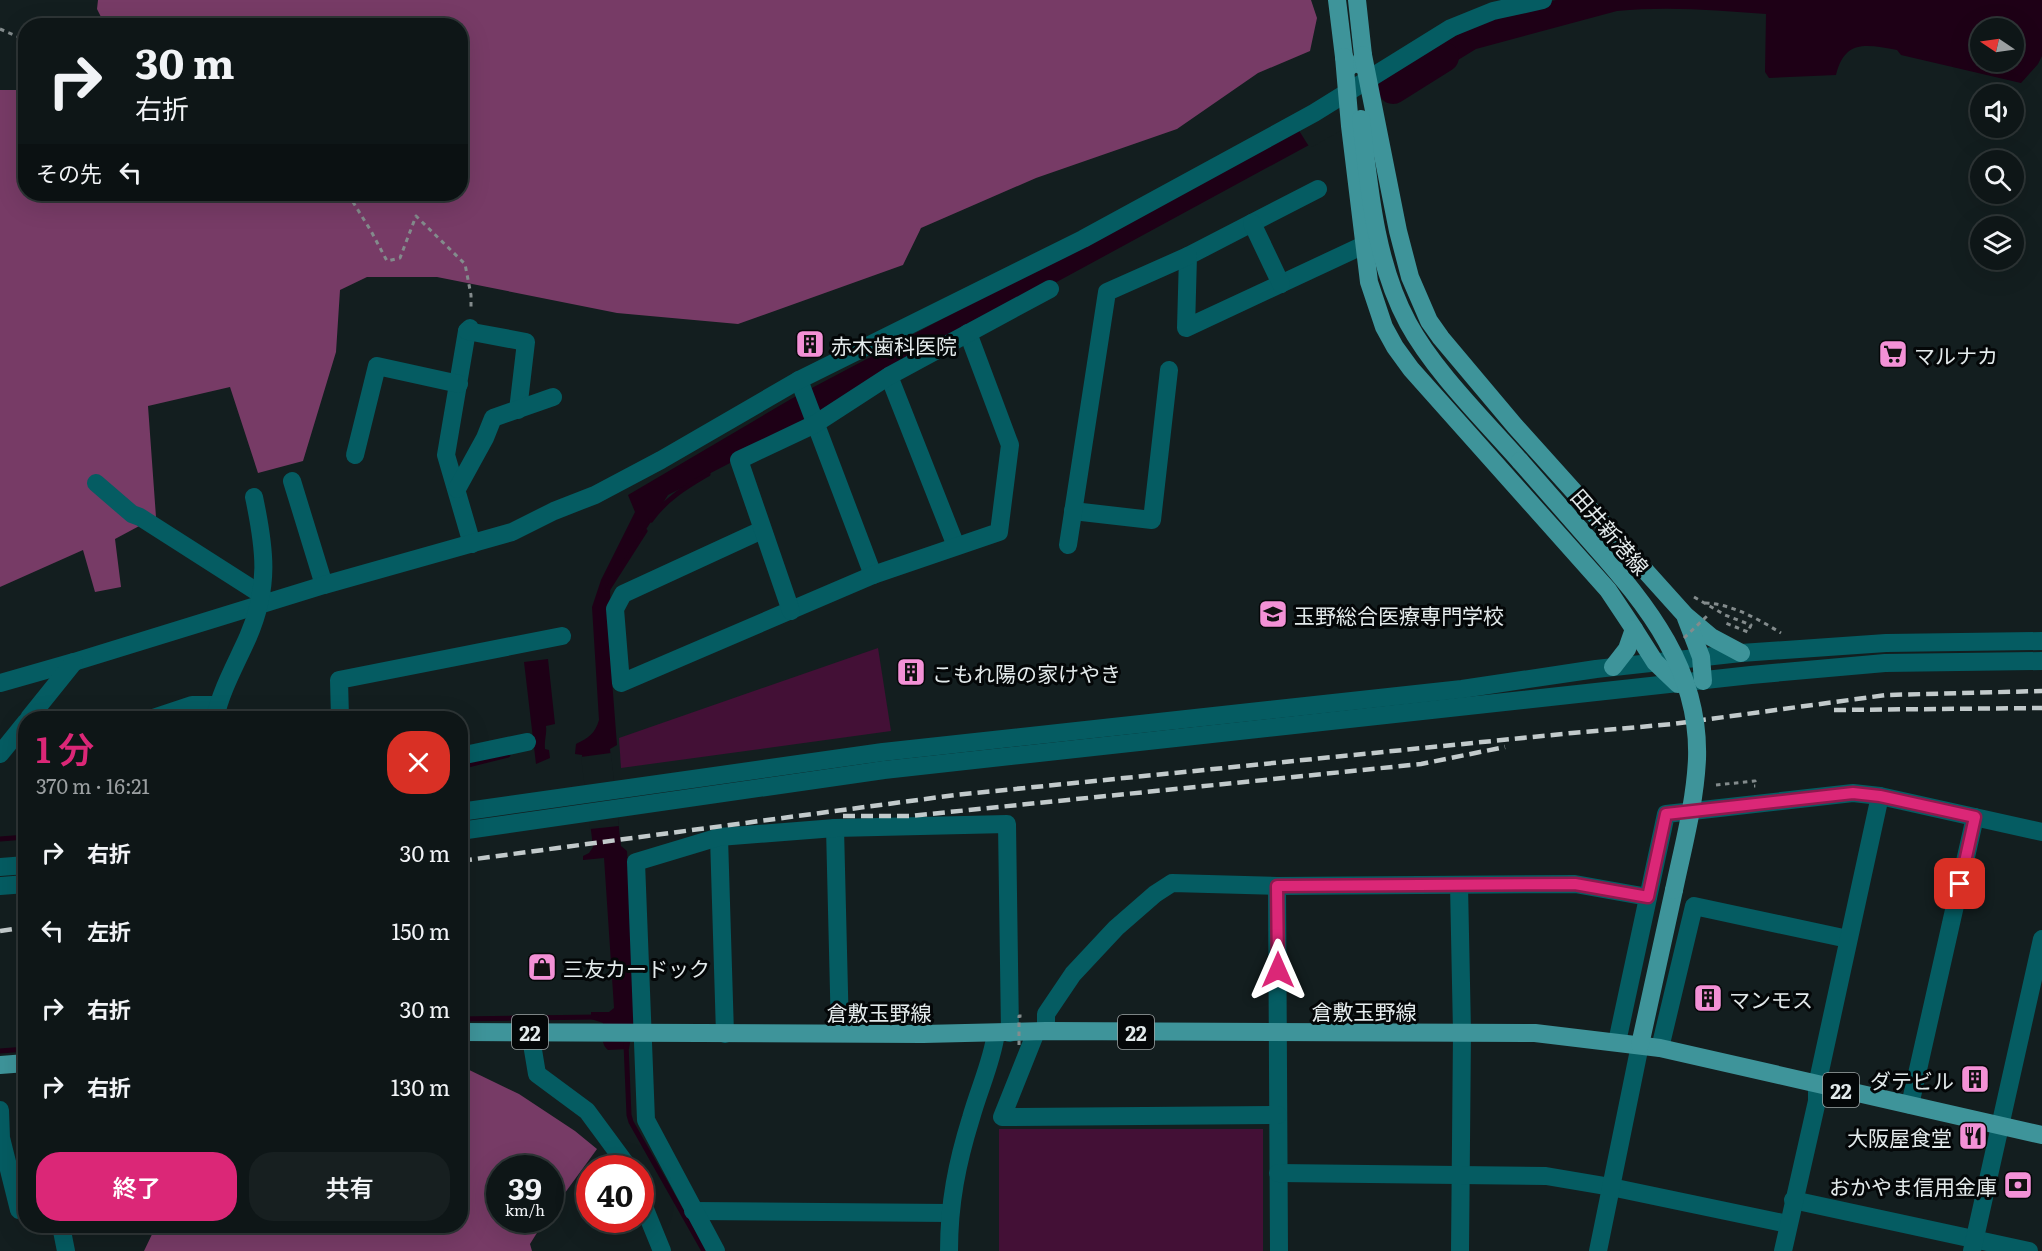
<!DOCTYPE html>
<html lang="ja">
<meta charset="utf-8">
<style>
:root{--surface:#0e1617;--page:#171f20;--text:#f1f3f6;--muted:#9b9fa1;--line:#2e3536;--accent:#db2777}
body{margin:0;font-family:Literata,"Noto Sans JP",serif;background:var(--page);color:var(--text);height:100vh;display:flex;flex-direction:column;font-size:22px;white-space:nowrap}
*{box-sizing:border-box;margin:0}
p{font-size:20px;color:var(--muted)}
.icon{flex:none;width:33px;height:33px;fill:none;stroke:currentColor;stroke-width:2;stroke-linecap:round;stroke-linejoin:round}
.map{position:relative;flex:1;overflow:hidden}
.details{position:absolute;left:18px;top:711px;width:450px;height:522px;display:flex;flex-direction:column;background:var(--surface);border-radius:24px;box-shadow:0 6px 24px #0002,0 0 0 2px var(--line)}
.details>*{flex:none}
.banner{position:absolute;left:18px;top:18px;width:450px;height:183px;border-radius:24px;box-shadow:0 6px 24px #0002,0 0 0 2px var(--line);background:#0e1617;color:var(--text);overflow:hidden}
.needle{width:39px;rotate:283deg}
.tools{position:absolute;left:1970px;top:18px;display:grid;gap:12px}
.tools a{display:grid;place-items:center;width:54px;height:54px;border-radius:50%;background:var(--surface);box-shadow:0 6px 24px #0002,0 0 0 2px var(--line);font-size:30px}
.speed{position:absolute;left:486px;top:1155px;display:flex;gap:12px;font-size:30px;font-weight:700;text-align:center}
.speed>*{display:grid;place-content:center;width:78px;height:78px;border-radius:50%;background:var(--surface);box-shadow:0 6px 24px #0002,0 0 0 2px var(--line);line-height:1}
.speed small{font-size:15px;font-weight:400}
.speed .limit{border:9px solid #d22;background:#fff;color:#111}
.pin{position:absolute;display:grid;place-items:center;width:51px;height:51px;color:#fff;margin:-26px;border-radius:12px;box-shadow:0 3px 9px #0006}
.me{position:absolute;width:66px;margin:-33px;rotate:0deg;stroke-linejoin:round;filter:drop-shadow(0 0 4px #0008)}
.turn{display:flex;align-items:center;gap:21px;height:126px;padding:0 18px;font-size:27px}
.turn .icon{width:78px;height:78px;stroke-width:2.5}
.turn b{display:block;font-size:42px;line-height:51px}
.then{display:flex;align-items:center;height:57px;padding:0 18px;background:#0003;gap:12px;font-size:22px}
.round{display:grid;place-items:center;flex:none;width:63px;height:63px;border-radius:24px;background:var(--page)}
.headline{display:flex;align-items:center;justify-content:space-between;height:102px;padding:0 18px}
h1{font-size:36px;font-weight:600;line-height:45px;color:var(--accent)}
.button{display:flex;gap:12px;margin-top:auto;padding:12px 18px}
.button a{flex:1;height:69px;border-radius:24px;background:var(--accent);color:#fff;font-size:24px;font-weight:600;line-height:69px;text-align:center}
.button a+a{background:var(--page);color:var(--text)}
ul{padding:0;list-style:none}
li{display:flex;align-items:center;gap:18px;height:78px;padding:0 18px}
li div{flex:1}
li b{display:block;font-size:22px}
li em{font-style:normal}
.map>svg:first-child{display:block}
.green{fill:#431036}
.forest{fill:#773b66}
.water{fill:#1e0016;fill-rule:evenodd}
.pier{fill:#131e1f}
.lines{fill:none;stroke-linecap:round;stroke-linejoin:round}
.stream{stroke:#1e0016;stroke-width:5}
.river{stroke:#1e0016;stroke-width:30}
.path{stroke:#838b8c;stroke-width:3;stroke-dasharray:4.5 4.5;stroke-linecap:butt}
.minor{stroke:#055c62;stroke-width:18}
.major{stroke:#3e949a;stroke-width:18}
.rail{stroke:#c2cacb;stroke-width:4.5;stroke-dasharray:12 6;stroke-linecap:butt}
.path-bridge{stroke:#838b8c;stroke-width:3;stroke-dasharray:4.5 4.5;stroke-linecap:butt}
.major-bridge{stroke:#3e949a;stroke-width:18}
.route-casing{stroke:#8e194d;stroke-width:15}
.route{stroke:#db2777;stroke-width:10}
.labels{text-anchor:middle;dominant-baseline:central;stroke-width:6;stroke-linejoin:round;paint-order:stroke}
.shield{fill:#040708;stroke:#a0a6a7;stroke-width:1.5}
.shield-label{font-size:20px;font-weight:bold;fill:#e3eaeb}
.poi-label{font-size:21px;fill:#e3eaeb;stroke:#040708;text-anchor:start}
.street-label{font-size:21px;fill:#e3eaeb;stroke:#040708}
</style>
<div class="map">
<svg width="2042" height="1251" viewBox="0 0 2042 1251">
<rect width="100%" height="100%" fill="#131e1f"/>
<g class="green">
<path d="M 878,648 L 891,731 L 621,768 L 619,738 Z"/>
<rect x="999" y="1129" width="264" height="122"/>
</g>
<g class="forest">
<path d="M 98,0 L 1311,0 L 1317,18 L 1310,51 L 1258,73 L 1177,129 L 1036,178 L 921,228 L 903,265 L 738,324 L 617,313 L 437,277 L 367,277 L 340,290 L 336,352 L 303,461 L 258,473 L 230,387 L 148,406 L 156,517 L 115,539 L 121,587 L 95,592 L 83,550 L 0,587 L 0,90 L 25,90 L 26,194 L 460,194 L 460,26 L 105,25 L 97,9 Z"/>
<path d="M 461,1066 L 519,1094 L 575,1131 L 597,1149 L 551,1212 L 550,1168 L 500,1168 L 500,1220 L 545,1220 L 530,1244 L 532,1251 L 144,1251 L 156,1226 L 460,1226 Z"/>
</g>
<g class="water">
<path d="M 1556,0 L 2042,0 L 2042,56 L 2038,64 L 2021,83 L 1901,55 L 1897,50 C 1868,45 1845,38 1836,75 L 1769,78 L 1765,72 L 1766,14 C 1717,10 1666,6 1617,11 L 1476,49 L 1414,87 L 1400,65 L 1498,14 ZM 1980,28 L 2013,28 L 2013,62 L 1980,62 Z"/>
<path d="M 1393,73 L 1396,74 L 1404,89 L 1402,91 L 1403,94 L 1018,303 L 804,425 L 668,495 L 610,586 L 612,680 L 617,745 L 610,749 L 621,846 L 627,851 L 636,1007 L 629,1049 L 608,1050 C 600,1044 603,1032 603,1023 L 591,1019 L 591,1012 L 609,1012 L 614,1008 L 604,858 L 583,860 L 583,856 L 589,853 L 593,847 L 582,755 L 575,754 L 576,744 C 588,738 595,734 599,720 L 592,607 L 601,580 L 635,512 L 628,495 L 791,399 L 1298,131 Z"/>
<path d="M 548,659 L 555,724 L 546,726 C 547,734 544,740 545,749 L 549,750 L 550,758 L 536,764 L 524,662 Z"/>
</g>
<g class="pier">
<path d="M 1390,73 L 1392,102 L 1310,148 L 1298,129 Z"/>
<path d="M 611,753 L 619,826 L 590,829 L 581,757 Z"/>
</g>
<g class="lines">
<g class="stream">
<path d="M 651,520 C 667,498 686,487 708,474"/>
<path d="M 608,589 L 645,531"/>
<path d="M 460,767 L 508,755"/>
<path d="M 0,839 L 26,837"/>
<path d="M 460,1019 L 596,1017"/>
<path d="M 626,1044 L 629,1115 L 631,1122 L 704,1251"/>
<path d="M 0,1051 L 26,1049"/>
</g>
<path class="river" d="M 1393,89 L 1444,57"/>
<g class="path">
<path d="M 0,29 L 26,40"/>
<path d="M 348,194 L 371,231 L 387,261 L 400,258 L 416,216 L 465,264 L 471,295 L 471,311"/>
<path d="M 1694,597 L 1725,615 L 1751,625 L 1748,632 L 1723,622"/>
<path d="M 1705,603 C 1732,604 1758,619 1781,633"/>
<path d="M 1716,785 L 1755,781 L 1756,786 L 1754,786"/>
</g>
<g class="minor">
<path d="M 1318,189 L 1188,256 L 1186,328 L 1364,245"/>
<path d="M 1252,223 L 1281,284"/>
<path d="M 470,328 L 467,331 L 446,455 L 472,544"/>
<path d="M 467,331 L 526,342 L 518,410"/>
<path d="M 889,376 L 956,546"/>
<path d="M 799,380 L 873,575"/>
<path d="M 355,455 L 377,366 L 459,384"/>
<path d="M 292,481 L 324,585"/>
<path d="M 96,483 L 132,514 L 140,517 L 262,595"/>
<path d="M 457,489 L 485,438 L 493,418 L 553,397"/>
<path d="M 1073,511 L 1152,520 L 1169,370"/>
<path d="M 762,530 L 623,594 L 615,609 L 621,683 L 873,575 L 999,532 L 1010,445 L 968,333"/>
<path d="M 1068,545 L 1107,292 L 1188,256"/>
<path d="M 791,611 L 739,460 L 815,424 L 889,376 L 1050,289"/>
<path d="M 0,683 L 74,662 L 324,585 L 512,532 L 554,511 L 595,495 L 661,460 L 799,380 L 1083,239 L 1314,113 L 1451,28 L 1493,11 L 1543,0"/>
<path d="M 29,718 L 74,662"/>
<path d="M 153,718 L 192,705 L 218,705"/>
<path d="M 215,718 C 221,690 236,664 248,637 C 270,587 265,549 254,497"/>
<path d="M 340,718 L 339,680 L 562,636"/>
<path d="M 0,754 L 26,722"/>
<path d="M 460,756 L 527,742"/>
<path d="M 460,812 L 883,752 L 1462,689 L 1596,669 L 1741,653 L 1886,643 L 2042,641"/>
<path d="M 835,828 L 840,1033"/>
<path d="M 460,831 L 884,770 L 1751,675 L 1885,663 L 2042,661"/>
<path d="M 719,837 L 725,1034"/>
<path d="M 0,867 L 26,865"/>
<path d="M 1459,885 L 1462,1032 L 1460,1251"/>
<path d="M 0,886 L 26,884"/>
<path d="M 1277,886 L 1279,1251"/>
<path d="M 1046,1031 L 1046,1014 L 1073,974 L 1116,928 L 1155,894 L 1172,883 L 1277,886 L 1575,884 L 1648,897"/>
<path d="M 530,1032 L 537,1074 L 587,1111 L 629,1168"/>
<path d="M 1036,1032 L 1002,1117 L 1278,1115"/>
<path d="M 1617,1042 L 1666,814 L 1853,793 L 1880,796 L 2042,832"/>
<path d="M 1660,1048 L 1694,906 L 1848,939"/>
<path d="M 1910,1105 L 1975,817"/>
<path d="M 0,1110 L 1,1138 L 19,1210 L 26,1207"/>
<path d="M 1278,1173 L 1546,1176 L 1611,1187 L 1788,1224"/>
<path d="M 640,1197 L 662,1251"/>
<path d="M 1793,1200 L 2029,1251"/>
<path d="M 693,1211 L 949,1213"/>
<path d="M 61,1226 L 66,1251"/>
<path d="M 716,1251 L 646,1120 L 636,862 L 719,837 L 835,828 L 1007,824 L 1010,1033"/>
<path d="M 949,1251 C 949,1203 957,1163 971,1118 C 979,1089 992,1062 996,1033"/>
<path d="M 1598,1251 L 1640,1045"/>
<path d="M 1783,1251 L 1817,1101 L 1817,1085 L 1880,796"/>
<path d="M 1972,1251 L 2042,939"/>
</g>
<g class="major">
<path d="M 1337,0 L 1344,57 L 1349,67"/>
<path d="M 1357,0 L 1363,55 L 1361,65"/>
<path d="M 1363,55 L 1398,231 L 1410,277 L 1429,321 L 1441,338 L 1515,426 L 1686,616 L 1711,637 L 1741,653"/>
<path d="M 1344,57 L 1350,126 L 1369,282 L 1384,327 L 1395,347 L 1411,369 L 1608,590 L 1634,629 L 1627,649 L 1613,667"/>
<path d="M 1361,119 C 1369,187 1375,262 1408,323 C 1434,371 1483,419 1520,461"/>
<path d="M 1686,618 L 1701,657 L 1703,681"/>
<path d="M 1634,629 L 1655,662 L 1678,684"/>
<path d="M 460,1032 L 923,1034 L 1046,1031 L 1535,1033 L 1660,1048 L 2042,1135"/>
<path d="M 1640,1045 L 1674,890"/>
<path d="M 0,1065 L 26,1063"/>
</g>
<g class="rail">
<path d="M 1834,710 L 2042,708"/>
<path d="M 843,816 L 910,816 L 1421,764 L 1505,747"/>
<path d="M 460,861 L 955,795 L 1572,733 L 1673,724 L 1886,695 L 2042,691"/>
<path d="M 0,931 L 26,927"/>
</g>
<g class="path-bridge">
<path d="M 1684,638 L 1707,616 L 1711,617"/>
<path d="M 1019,1045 L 1019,1016 L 1022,1016"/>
</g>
<path class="major-bridge" d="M 1520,461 C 1544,488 1568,516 1592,543 C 1648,606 1700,670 1697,759 C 1695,803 1683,847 1674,890"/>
</g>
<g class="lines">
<g class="route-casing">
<path id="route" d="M 1278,970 L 1277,886 L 1575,884 L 1648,897 L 1666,814 L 1853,793 L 1880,796 L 1975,817 L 1960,884"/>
</g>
<use href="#route" class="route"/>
</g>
<defs>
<g id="building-square" transform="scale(1.5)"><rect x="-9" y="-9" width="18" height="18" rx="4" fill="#f391d6" stroke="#040708"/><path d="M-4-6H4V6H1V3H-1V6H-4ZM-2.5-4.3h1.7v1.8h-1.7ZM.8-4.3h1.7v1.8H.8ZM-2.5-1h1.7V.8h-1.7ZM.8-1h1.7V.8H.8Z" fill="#111"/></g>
<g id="supermarket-square" transform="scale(1.5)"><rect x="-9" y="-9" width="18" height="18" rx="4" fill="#f391d6" stroke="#040708"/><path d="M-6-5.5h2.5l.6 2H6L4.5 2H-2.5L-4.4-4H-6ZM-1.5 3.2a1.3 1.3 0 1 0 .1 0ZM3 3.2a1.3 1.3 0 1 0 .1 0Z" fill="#111"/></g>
<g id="university-square" transform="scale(1.5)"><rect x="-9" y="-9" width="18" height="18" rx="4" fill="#f391d6" stroke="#040708"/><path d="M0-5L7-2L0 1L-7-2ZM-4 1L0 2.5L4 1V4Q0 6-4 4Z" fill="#111"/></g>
<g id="shop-square" transform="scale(1.5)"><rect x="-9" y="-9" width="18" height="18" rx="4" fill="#f391d6" stroke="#040708"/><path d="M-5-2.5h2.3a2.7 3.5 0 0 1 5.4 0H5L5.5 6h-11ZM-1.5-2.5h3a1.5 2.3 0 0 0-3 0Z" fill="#111"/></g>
<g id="restaurant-square" transform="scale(1.5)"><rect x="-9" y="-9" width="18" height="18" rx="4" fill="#f391d6" stroke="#040708"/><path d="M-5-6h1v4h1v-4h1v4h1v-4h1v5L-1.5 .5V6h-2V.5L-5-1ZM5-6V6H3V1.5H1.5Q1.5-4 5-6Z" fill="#111"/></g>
<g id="bank-square" transform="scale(1.5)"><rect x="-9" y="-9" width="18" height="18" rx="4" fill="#f391d6" stroke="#040708"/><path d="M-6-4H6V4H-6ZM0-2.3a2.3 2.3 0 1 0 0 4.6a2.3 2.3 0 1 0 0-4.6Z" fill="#111"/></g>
</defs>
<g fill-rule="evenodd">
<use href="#building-square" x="810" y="344"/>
<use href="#supermarket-square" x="1893" y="354"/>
<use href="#university-square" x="1273" y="614"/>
<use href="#building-square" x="911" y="672"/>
<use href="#shop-square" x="542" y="967"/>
<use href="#building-square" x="1708" y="998"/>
<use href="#building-square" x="1975" y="1079"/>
<use href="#restaurant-square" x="1973" y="1136"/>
<use href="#bank-square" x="2018" y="1185"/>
</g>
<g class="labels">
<g class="shield">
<rect x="512" y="1015" width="36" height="34" rx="4.5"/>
<rect x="1118" y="1015" width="36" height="34" rx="4.5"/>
<rect x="1823" y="1073" width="36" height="34" rx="4.5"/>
</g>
<g class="shield-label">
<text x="530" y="1032">22</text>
<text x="1136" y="1032">22</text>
<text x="1841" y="1090">22</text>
</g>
<g class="poi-label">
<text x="831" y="344">赤木歯科医院</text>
<text x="1914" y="354">マルナカ</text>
<text x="1294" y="614">玉野総合医療専門学校</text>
<text x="932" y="672">こもれ陽の家けやき</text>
<text x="563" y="967">三友カードック</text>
<text x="1729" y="998">マンモス</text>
<text x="1954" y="1079" text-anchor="end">ダテビル</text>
<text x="1952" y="1136" text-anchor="end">大阪屋食堂</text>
<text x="1997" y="1185" text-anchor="end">おかやま信用金庫</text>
</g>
<g class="street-label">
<text transform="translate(1611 531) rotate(49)">田井新港線</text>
<text x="1364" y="1010">倉敷玉野線</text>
<text x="879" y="1011">倉敷玉野線</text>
</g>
</g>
</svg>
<div class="tools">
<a><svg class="needle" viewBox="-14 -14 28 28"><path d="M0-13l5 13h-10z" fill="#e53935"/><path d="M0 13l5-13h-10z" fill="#9b9fa1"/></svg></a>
<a><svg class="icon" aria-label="sound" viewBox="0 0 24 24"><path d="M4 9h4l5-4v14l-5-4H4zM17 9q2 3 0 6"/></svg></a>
<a><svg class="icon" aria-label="search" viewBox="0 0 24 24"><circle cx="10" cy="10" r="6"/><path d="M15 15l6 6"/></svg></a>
<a><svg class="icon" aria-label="layers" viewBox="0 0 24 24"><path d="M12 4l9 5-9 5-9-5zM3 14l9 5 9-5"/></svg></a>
</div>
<div class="speed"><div>39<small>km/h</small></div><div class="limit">40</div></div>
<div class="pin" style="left:1960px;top:884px;background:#d93025"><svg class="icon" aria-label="arrive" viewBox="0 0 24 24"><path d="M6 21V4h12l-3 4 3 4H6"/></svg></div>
<svg class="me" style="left:1278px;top:970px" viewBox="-20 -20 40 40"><path d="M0-17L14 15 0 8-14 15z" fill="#db2777" stroke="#fff" stroke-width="4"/></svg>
<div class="banner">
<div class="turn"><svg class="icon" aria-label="right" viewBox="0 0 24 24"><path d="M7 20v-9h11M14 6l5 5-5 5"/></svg><div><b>30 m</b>右折</div></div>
<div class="then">その先<svg class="icon" aria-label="left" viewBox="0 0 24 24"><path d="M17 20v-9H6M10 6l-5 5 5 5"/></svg></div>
</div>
<section class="details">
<div class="headline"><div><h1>1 分</h1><p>370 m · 16:21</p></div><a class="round" style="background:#d93025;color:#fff"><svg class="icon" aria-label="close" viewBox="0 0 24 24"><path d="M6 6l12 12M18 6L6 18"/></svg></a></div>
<ul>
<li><svg class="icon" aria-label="right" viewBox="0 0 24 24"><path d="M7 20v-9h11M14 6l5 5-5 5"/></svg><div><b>右折</b></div><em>30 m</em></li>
<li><svg class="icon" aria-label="left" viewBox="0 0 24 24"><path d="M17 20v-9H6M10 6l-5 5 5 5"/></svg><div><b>左折</b></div><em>150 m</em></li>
<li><svg class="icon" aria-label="right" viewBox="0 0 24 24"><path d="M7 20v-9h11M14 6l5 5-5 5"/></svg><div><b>右折</b></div><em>30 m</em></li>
<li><svg class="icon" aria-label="right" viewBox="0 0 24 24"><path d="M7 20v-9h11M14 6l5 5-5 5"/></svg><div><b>右折</b></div><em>130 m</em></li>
</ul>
<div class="button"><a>終了</a><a>共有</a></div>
</section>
</div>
